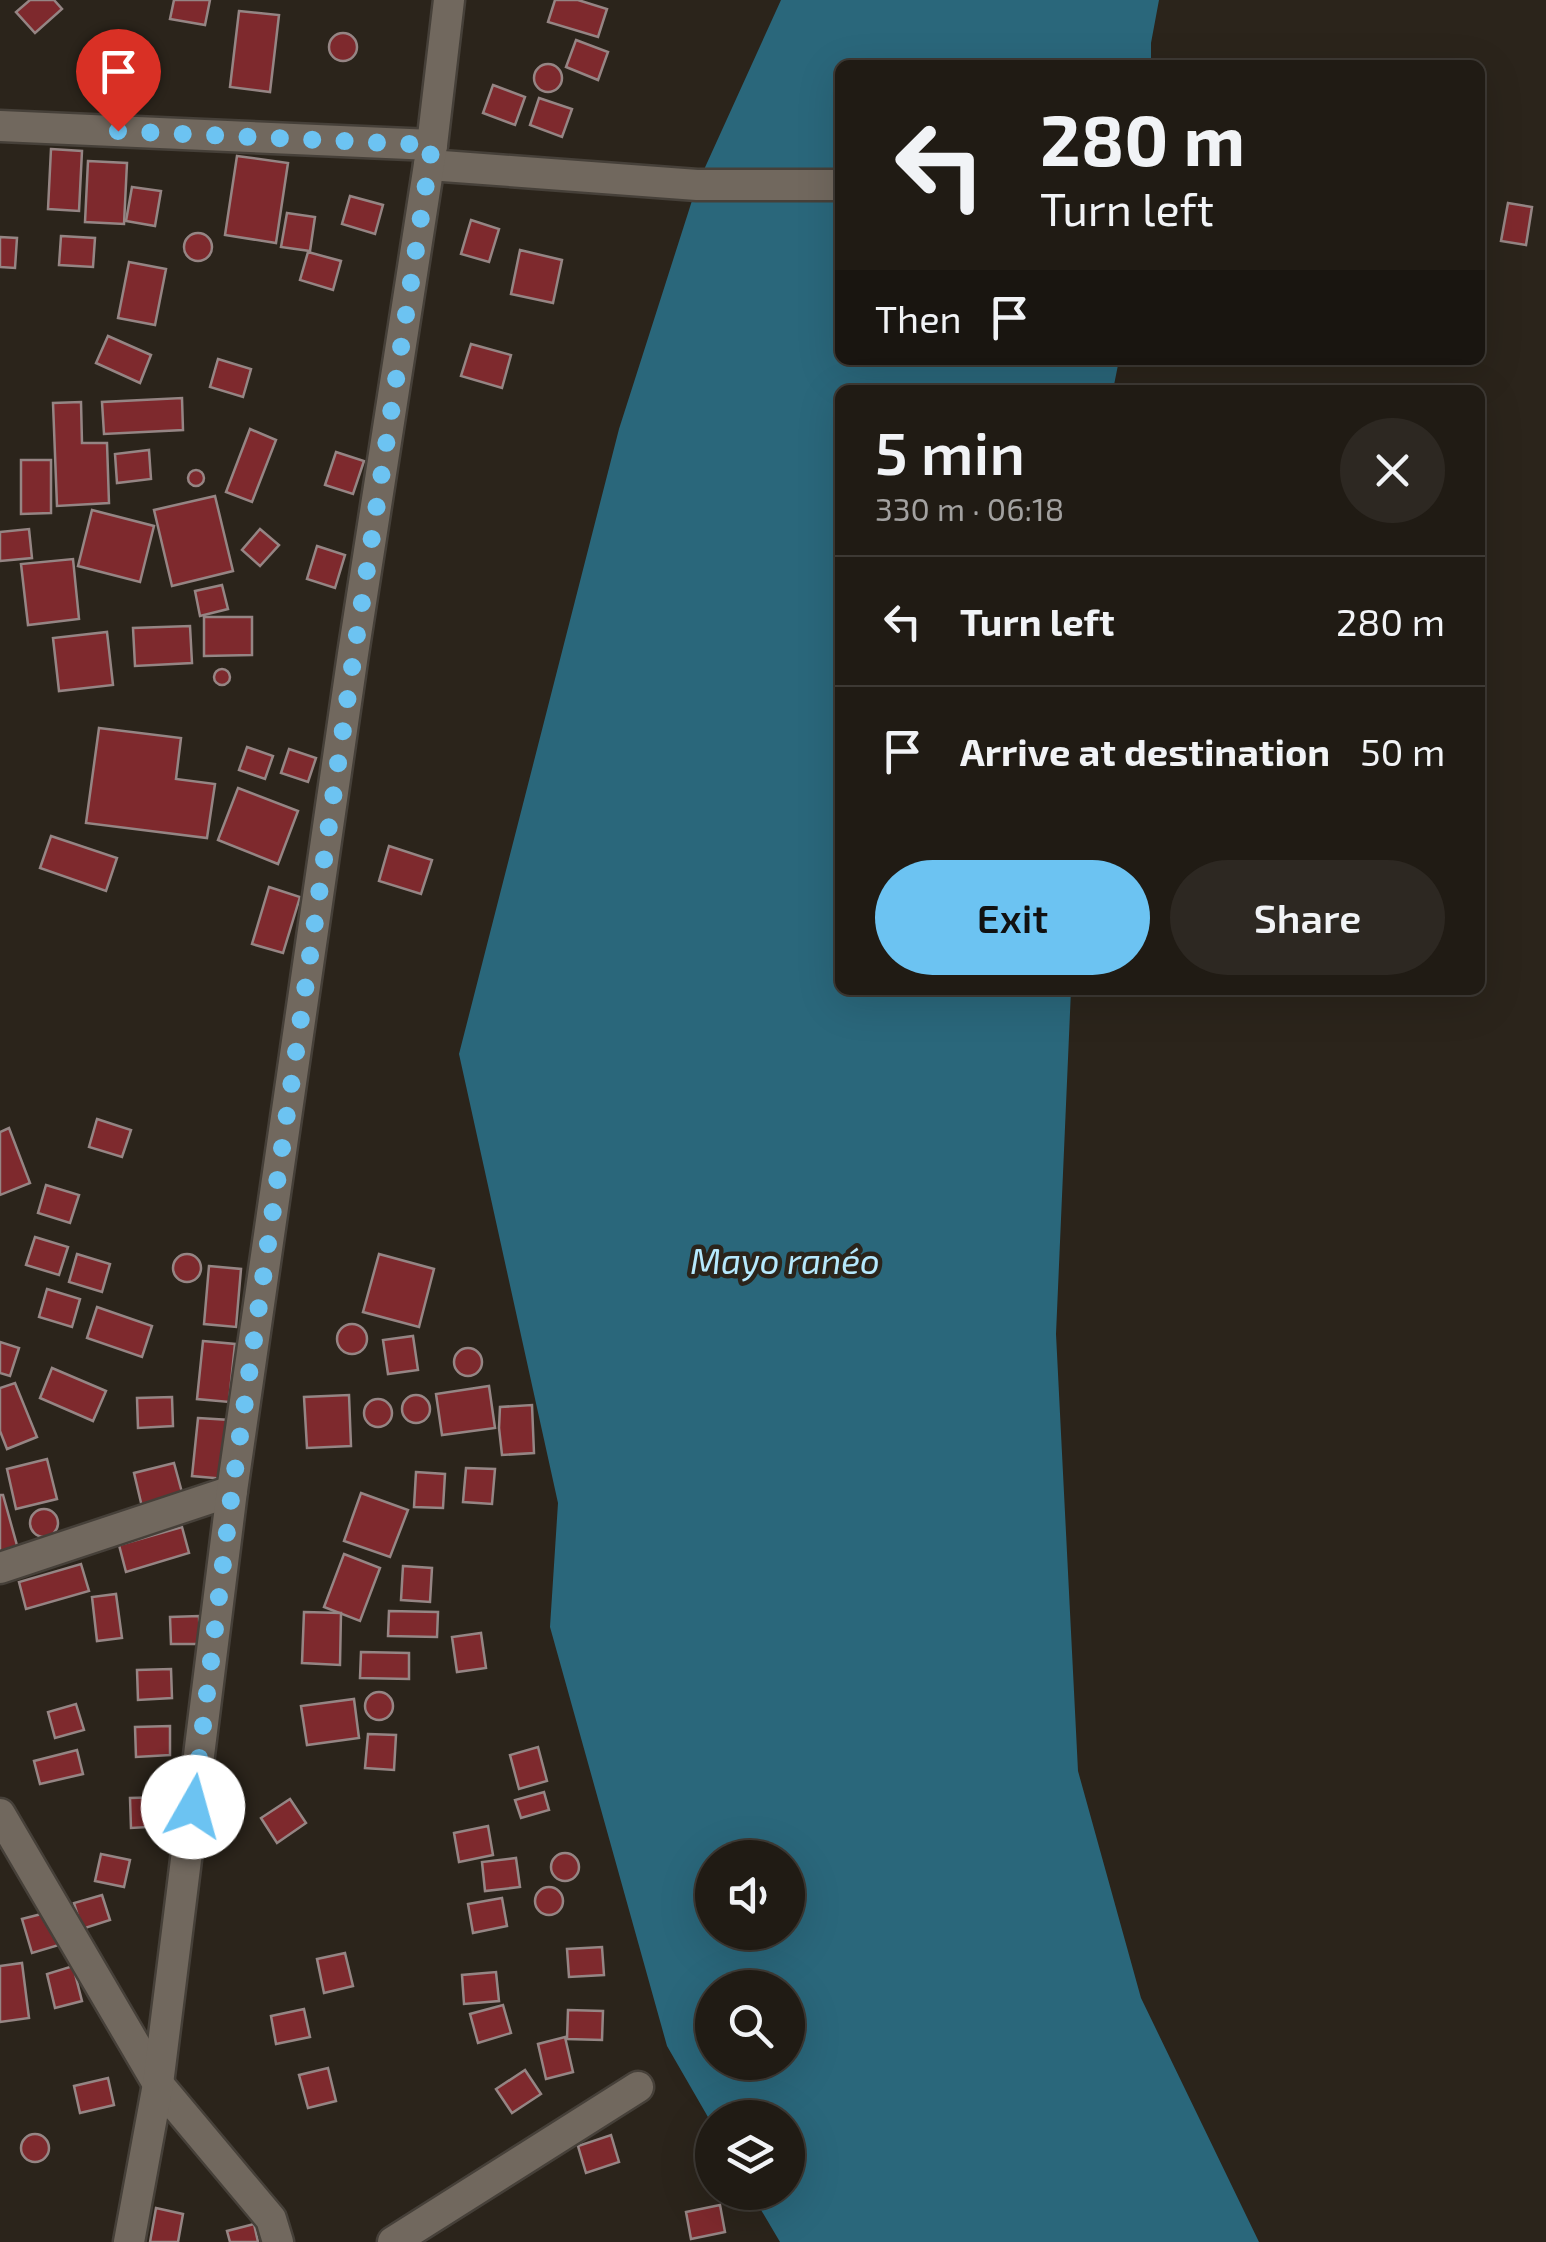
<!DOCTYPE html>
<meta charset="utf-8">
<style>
:root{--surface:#201b14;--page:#2d2822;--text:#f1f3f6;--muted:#a2a1a0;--line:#3d3934;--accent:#6cc3f2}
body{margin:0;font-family:"Exo 2",sans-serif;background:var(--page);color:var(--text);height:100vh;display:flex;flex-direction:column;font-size:38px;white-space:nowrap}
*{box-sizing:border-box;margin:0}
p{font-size:32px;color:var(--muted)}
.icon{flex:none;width:55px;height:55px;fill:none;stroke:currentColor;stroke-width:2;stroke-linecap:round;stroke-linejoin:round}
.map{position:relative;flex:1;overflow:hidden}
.side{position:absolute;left:835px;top:385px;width:650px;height:610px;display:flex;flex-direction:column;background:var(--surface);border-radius:15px;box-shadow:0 10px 40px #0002,0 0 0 2px var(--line)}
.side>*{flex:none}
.hud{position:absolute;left:835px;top:60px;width:650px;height:305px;border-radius:15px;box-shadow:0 10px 40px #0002,0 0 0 2px var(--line);background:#201b14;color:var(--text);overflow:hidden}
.fabs{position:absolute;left:695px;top:1840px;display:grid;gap:20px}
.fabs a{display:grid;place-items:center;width:110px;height:110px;border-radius:50%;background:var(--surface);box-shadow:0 10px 40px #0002,0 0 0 2px var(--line);font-size:50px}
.pin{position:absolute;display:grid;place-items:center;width:85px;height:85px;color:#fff;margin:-102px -42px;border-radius:50% 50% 50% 0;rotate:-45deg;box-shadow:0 0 10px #0007}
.pin .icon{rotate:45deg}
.me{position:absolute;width:110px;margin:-55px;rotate:7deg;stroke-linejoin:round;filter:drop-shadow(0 0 8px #0008)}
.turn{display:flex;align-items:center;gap:35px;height:210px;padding:0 40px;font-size:45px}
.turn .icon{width:130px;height:130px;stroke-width:2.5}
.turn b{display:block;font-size:70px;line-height:85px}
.then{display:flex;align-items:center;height:95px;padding:0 40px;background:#0003;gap:20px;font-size:38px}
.round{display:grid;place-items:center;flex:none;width:105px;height:105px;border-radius:52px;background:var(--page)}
.head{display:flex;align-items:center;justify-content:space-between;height:170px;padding:0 40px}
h1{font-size:60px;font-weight:600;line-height:75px}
.button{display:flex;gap:20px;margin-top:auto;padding:20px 40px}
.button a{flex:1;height:115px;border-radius:60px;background:var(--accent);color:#111;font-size:40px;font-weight:600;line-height:115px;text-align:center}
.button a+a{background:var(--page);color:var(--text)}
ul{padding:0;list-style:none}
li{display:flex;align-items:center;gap:30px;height:130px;padding:0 40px;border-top:2px solid var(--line)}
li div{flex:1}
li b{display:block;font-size:38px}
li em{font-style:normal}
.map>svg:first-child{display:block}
.water{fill:#2a677b;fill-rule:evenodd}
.building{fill:#7e292d;stroke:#958584;stroke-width:2.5}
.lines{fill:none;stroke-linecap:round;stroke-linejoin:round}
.minor-casing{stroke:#464039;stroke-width:35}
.minor{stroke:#71685e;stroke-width:30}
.route{stroke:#6cc3f2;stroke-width:18;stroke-dasharray:0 32.4}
.labels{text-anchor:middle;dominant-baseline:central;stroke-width:9;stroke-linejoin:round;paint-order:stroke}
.water-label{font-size:35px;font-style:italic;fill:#b6e9fd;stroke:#2b241b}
</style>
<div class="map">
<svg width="1546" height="2242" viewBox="0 0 1546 2242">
<rect width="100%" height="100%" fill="#2b241b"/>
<path class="water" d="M 781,0 L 1159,0 L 1151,43 L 1151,65 L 840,65 L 840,360 L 1119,360 L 1113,390 L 840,390 L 840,990 L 1071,990 L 1056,1334 L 1078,1771 L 1141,1998 L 1259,2242 L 780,2242 L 751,2193 L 788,2192 L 788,2118 L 712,2118 L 712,2124 L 667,2046 L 550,1627 L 558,1503 L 459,1054 L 619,429 L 697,185 ZM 712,1858 L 788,1858 L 788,1932 L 712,1932 ZM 712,1988 L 788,1988 L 788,2062 L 712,2062 Z"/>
<g class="building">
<path d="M 30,0 L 54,0 L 62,9 L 35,33 L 16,12 Z"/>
<path d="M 174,0 L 210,0 L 205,25 L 170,19 Z"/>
<path d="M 555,0 L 578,0 L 607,9 L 598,37 L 548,22 Z"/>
<path d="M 239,11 L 279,15 L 270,92 L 230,87 Z"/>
<circle cx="343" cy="47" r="14"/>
<path d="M 576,40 L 608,52 L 598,80 L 566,67 Z"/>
<circle cx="548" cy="78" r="14"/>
<path d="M 493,85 L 525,97 L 515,125 L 483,113 Z"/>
<path d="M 539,98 L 572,109 L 562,137 L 530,125 Z"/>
<path d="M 51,149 L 82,151 L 79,211 L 48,209 Z"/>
<path d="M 237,156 L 288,163 L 276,243 L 225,235 Z"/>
<path d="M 88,161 L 127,163 L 124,224 L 85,222 Z"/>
<path d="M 132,187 L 161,191 L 155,226 L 126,221 Z"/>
<path d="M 350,196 L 383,205 L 375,234 L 342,224 Z"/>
<path d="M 1508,203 L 1532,207 L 1526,245 L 1501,241 Z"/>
<path d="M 287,213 L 315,217 L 310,251 L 281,247 Z"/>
<path d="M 471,220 L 499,229 L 489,262 L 461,254 Z"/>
<circle cx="198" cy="247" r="14"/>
<path d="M 61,236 L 95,238 L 93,267 L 59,265 Z"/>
<path d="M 0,237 L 17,238 L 15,268 L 0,267 Z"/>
<path d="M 520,250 L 562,260 L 553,303 L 511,294 Z"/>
<path d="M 308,252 L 341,261 L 333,290 L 300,280 Z"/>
<path d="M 129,262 L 166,269 L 155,325 L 118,318 Z"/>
<path d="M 108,336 L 151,355 L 140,383 L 96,363 Z"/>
<path d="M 471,344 L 511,355 L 502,388 L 461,376 Z"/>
<path d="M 218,359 L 251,369 L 243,397 L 210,387 Z"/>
<path d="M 182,398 L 183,430 L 104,434 L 102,402 Z"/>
<path d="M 81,402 L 82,443 L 107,443 L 109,503 L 57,506 L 53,403 Z"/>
<path d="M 250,429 L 276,440 L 252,502 L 226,492 Z"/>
<path d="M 149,450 L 151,479 L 117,483 L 115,454 Z"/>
<path d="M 336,452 L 364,461 L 353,494 L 325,485 Z"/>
<path d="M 21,460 L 51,460 L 51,513 L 21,514 Z"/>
<circle cx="196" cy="478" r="8"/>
<path d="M 215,496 L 233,571 L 172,586 L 154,510 Z"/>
<path d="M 92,510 L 154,526 L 140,582 L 78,566 Z"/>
<path d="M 29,529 L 32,558 L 0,561 L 0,532 Z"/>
<path d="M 260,529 L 279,545 L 260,566 L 242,550 Z"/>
<path d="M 317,546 L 345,555 L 335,588 L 307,579 Z"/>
<path d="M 73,559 L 79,619 L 28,625 L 21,564 Z"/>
<path d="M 222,585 L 228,609 L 200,616 L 195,591 Z"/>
<path d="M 204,617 L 252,617 L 252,655 L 204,656 Z"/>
<path d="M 190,626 L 192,663 L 135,666 L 133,628 Z"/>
<path d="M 107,632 L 113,685 L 59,691 L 53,638 Z"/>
<circle cx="222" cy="677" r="8"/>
<path d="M 99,728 L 181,738 L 176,779 L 215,784 L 207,838 L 86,823 Z"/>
<path d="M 247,747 L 273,756 L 265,779 L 239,770 Z"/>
<path d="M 289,749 L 316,758 L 308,782 L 281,773 Z"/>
<path d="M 238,788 L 298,811 L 278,864 L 218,840 Z"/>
<path d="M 51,836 L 117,858 L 106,891 L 40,868 Z"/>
<path d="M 389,846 L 432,860 L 421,894 L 379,881 Z"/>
<path d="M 269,887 L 300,897 L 283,953 L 252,944 Z"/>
<path d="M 97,1119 L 131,1130 L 122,1157 L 89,1147 Z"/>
<path d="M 9,1128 L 30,1183 L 0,1195 L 0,1132 Z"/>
<path d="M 46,1185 L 79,1195 L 70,1223 L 38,1213 Z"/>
<path d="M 35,1237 L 68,1247 L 59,1275 L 26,1265 Z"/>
<circle cx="187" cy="1268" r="14"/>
<path d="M 77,1254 L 110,1264 L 102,1292 L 69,1282 Z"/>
<path d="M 379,1254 L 434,1269 L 419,1327 L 363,1312 Z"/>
<path d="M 209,1266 L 241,1269 L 236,1327 L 204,1324 Z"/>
<path d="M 47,1289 L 80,1299 L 72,1327 L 39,1317 Z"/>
<path d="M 97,1307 L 152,1326 L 142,1357 L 87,1338 Z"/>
<circle cx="352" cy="1339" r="15"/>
<path d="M 413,1336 L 418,1370 L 388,1374 L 383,1340 Z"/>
<path d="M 203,1341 L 235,1344 L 229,1402 L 197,1399 Z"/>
<path d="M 0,1342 L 19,1348 L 10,1376 L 0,1373 Z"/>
<circle cx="468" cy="1362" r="14"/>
<path d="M 52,1368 L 106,1391 L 93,1421 L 40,1398 Z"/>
<path d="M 15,1383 L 37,1437 L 7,1449 L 0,1431 L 0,1388 Z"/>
<path d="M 489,1386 L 495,1428 L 442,1435 L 436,1394 Z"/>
<circle cx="416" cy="1409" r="14"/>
<path d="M 349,1395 L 351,1446 L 307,1448 L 304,1397 Z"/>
<path d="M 172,1397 L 173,1426 L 138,1428 L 137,1398 Z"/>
<circle cx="378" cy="1413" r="14"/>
<path d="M 532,1405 L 534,1453 L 502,1455 L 499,1428 L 500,1407 Z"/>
<path d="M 198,1418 L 230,1420 L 225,1479 L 192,1476 Z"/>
<path d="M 47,1459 L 57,1499 L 16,1509 L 7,1469 Z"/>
<path d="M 174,1463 L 183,1496 L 142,1507 L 134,1473 Z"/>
<path d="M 466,1468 L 495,1469 L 492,1504 L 463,1502 Z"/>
<path d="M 416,1472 L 445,1474 L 443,1508 L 414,1507 Z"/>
<path d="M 361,1493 L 408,1510 L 390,1557 L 344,1541 Z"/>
<path d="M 0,1495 L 3,1495 L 18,1549 L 0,1554 Z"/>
<circle cx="44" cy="1523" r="14"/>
<path d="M 182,1527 L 189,1553 L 126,1572 L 119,1545 Z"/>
<path d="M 344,1554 L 380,1568 L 360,1621 L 324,1607 Z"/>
<path d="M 81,1564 L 89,1591 L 26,1609 L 19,1582 Z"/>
<path d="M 403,1566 L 432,1568 L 430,1602 L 401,1600 Z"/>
<path d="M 116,1594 L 122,1638 L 97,1641 L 92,1597 Z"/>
<path d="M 389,1611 L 438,1612 L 437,1637 L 388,1636 Z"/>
<path d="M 304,1612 L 341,1613 L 340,1665 L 302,1663 Z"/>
<path d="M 199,1616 L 200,1644 L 171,1644 L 170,1617 Z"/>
<path d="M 481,1633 L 486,1668 L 457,1672 L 452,1637 Z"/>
<path d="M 361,1652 L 409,1653 L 409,1679 L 360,1678 Z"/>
<path d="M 171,1669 L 172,1698 L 138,1700 L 137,1670 Z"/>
<circle cx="379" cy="1706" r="14"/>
<path d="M 354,1699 L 359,1738 L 307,1745 L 301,1706 Z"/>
<path d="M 76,1704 L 84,1730 L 55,1738 L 48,1712 Z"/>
<path d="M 170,1726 L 170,1755 L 136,1757 L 135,1727 Z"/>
<path d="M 368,1734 L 396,1735 L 394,1770 L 365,1768 Z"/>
<path d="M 538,1747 L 547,1781 L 519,1789 L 510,1755 Z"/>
<path d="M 77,1750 L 83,1774 L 40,1784 L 34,1761 Z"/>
<path d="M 544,1792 L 549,1810 L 521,1818 L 515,1800 Z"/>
<path d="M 164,1797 L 165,1826 L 131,1828 L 130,1798 Z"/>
<path d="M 290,1799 L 306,1823 L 277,1843 L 261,1818 Z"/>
<path d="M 488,1826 L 493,1855 L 459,1862 L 454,1833 Z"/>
<circle cx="565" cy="1867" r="14"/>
<path d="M 101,1854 L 130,1860 L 124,1887 L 95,1881 Z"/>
<path d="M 516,1858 L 520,1887 L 485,1891 L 482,1862 Z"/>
<circle cx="549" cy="1901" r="14"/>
<path d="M 102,1895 L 110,1920 L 82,1929 L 74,1903 Z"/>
<path d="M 502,1898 L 507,1926 L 473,1933 L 468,1904 Z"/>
<path d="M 49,1912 L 59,1945 L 32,1953 L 22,1919 Z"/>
<path d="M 602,1947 L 604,1975 L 569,1977 L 567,1949 Z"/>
<path d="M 345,1953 L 353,1986 L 324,1993 L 317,1959 Z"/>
<path d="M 22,1963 L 29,2018 L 0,2022 L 0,1966 Z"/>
<path d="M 73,1966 L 82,2001 L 55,2008 L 47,1974 Z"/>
<path d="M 496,1972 L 499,2001 L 464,2004 L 462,1975 Z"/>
<path d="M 503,2005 L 511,2033 L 478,2043 L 470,2014 Z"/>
<path d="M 304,2009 L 310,2037 L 276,2044 L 271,2016 Z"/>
<path d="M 568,2010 L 603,2011 L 602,2040 L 567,2039 Z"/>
<path d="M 565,2037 L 573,2072 L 546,2079 L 538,2044 Z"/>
<path d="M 328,2068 L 336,2101 L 308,2108 L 299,2075 Z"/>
<path d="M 525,2070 L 541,2094 L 512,2113 L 496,2089 Z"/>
<path d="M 108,2078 L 114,2105 L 80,2113 L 74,2086 Z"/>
<circle cx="35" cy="2148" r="14"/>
<path d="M 611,2135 L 619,2162 L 586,2173 L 578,2146 Z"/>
<path d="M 720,2205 L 725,2232 L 691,2239 L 686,2212 Z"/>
<path d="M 156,2208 L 183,2214 L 178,2242 L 150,2242 Z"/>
<path d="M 254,2224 L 258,2242 L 230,2242 L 227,2231 Z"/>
</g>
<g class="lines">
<g class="minor-casing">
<g id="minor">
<path d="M 0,126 L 432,145"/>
<path d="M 429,165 L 697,185 L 840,185"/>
<path d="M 0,1568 L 232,1491"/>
<path d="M 0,1814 L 158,2084 L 271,2219 L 278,2242"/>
<path d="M 129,2242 L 158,2084 L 232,1491 L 353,654 L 432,145 L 449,0"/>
<path d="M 393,2242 L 638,2087"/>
</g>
</g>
<use href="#minor" class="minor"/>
</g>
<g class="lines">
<path class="route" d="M 118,131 L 432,145 L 354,654 L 232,1491 L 193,1807"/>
</g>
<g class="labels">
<g class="water-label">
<text x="785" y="1260">Mayo ranéo</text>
</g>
</g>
</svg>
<div class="fabs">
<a><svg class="icon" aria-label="sound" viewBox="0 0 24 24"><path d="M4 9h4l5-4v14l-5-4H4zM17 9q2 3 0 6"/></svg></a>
<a><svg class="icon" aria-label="search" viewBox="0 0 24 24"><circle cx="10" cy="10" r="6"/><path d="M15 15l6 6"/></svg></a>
<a><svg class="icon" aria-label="layers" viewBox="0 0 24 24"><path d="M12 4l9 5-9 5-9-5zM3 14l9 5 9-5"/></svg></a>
</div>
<div class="pin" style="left:118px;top:131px;background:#d93025"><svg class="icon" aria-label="arrive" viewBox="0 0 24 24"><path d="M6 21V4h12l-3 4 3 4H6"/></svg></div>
<svg class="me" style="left:193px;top:1807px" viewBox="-20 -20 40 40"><circle r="19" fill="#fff"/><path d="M0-13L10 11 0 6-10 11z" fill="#6cc3f2"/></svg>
<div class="hud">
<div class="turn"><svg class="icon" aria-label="left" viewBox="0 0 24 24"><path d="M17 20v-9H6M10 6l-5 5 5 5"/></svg><div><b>280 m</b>Turn left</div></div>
<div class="then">Then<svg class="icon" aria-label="arrive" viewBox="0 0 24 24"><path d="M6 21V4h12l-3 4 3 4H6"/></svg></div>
</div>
<section class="side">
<div class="head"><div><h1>5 min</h1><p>330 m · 06:18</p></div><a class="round"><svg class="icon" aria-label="close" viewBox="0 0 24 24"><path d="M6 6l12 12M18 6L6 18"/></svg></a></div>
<ul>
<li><svg class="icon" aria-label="left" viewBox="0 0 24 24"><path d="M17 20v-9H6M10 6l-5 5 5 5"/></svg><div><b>Turn left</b></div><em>280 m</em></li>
<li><svg class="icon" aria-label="arrive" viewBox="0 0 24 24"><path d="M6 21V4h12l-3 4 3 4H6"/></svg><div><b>Arrive at destination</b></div><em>50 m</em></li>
</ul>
<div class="button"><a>Exit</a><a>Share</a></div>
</section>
</div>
